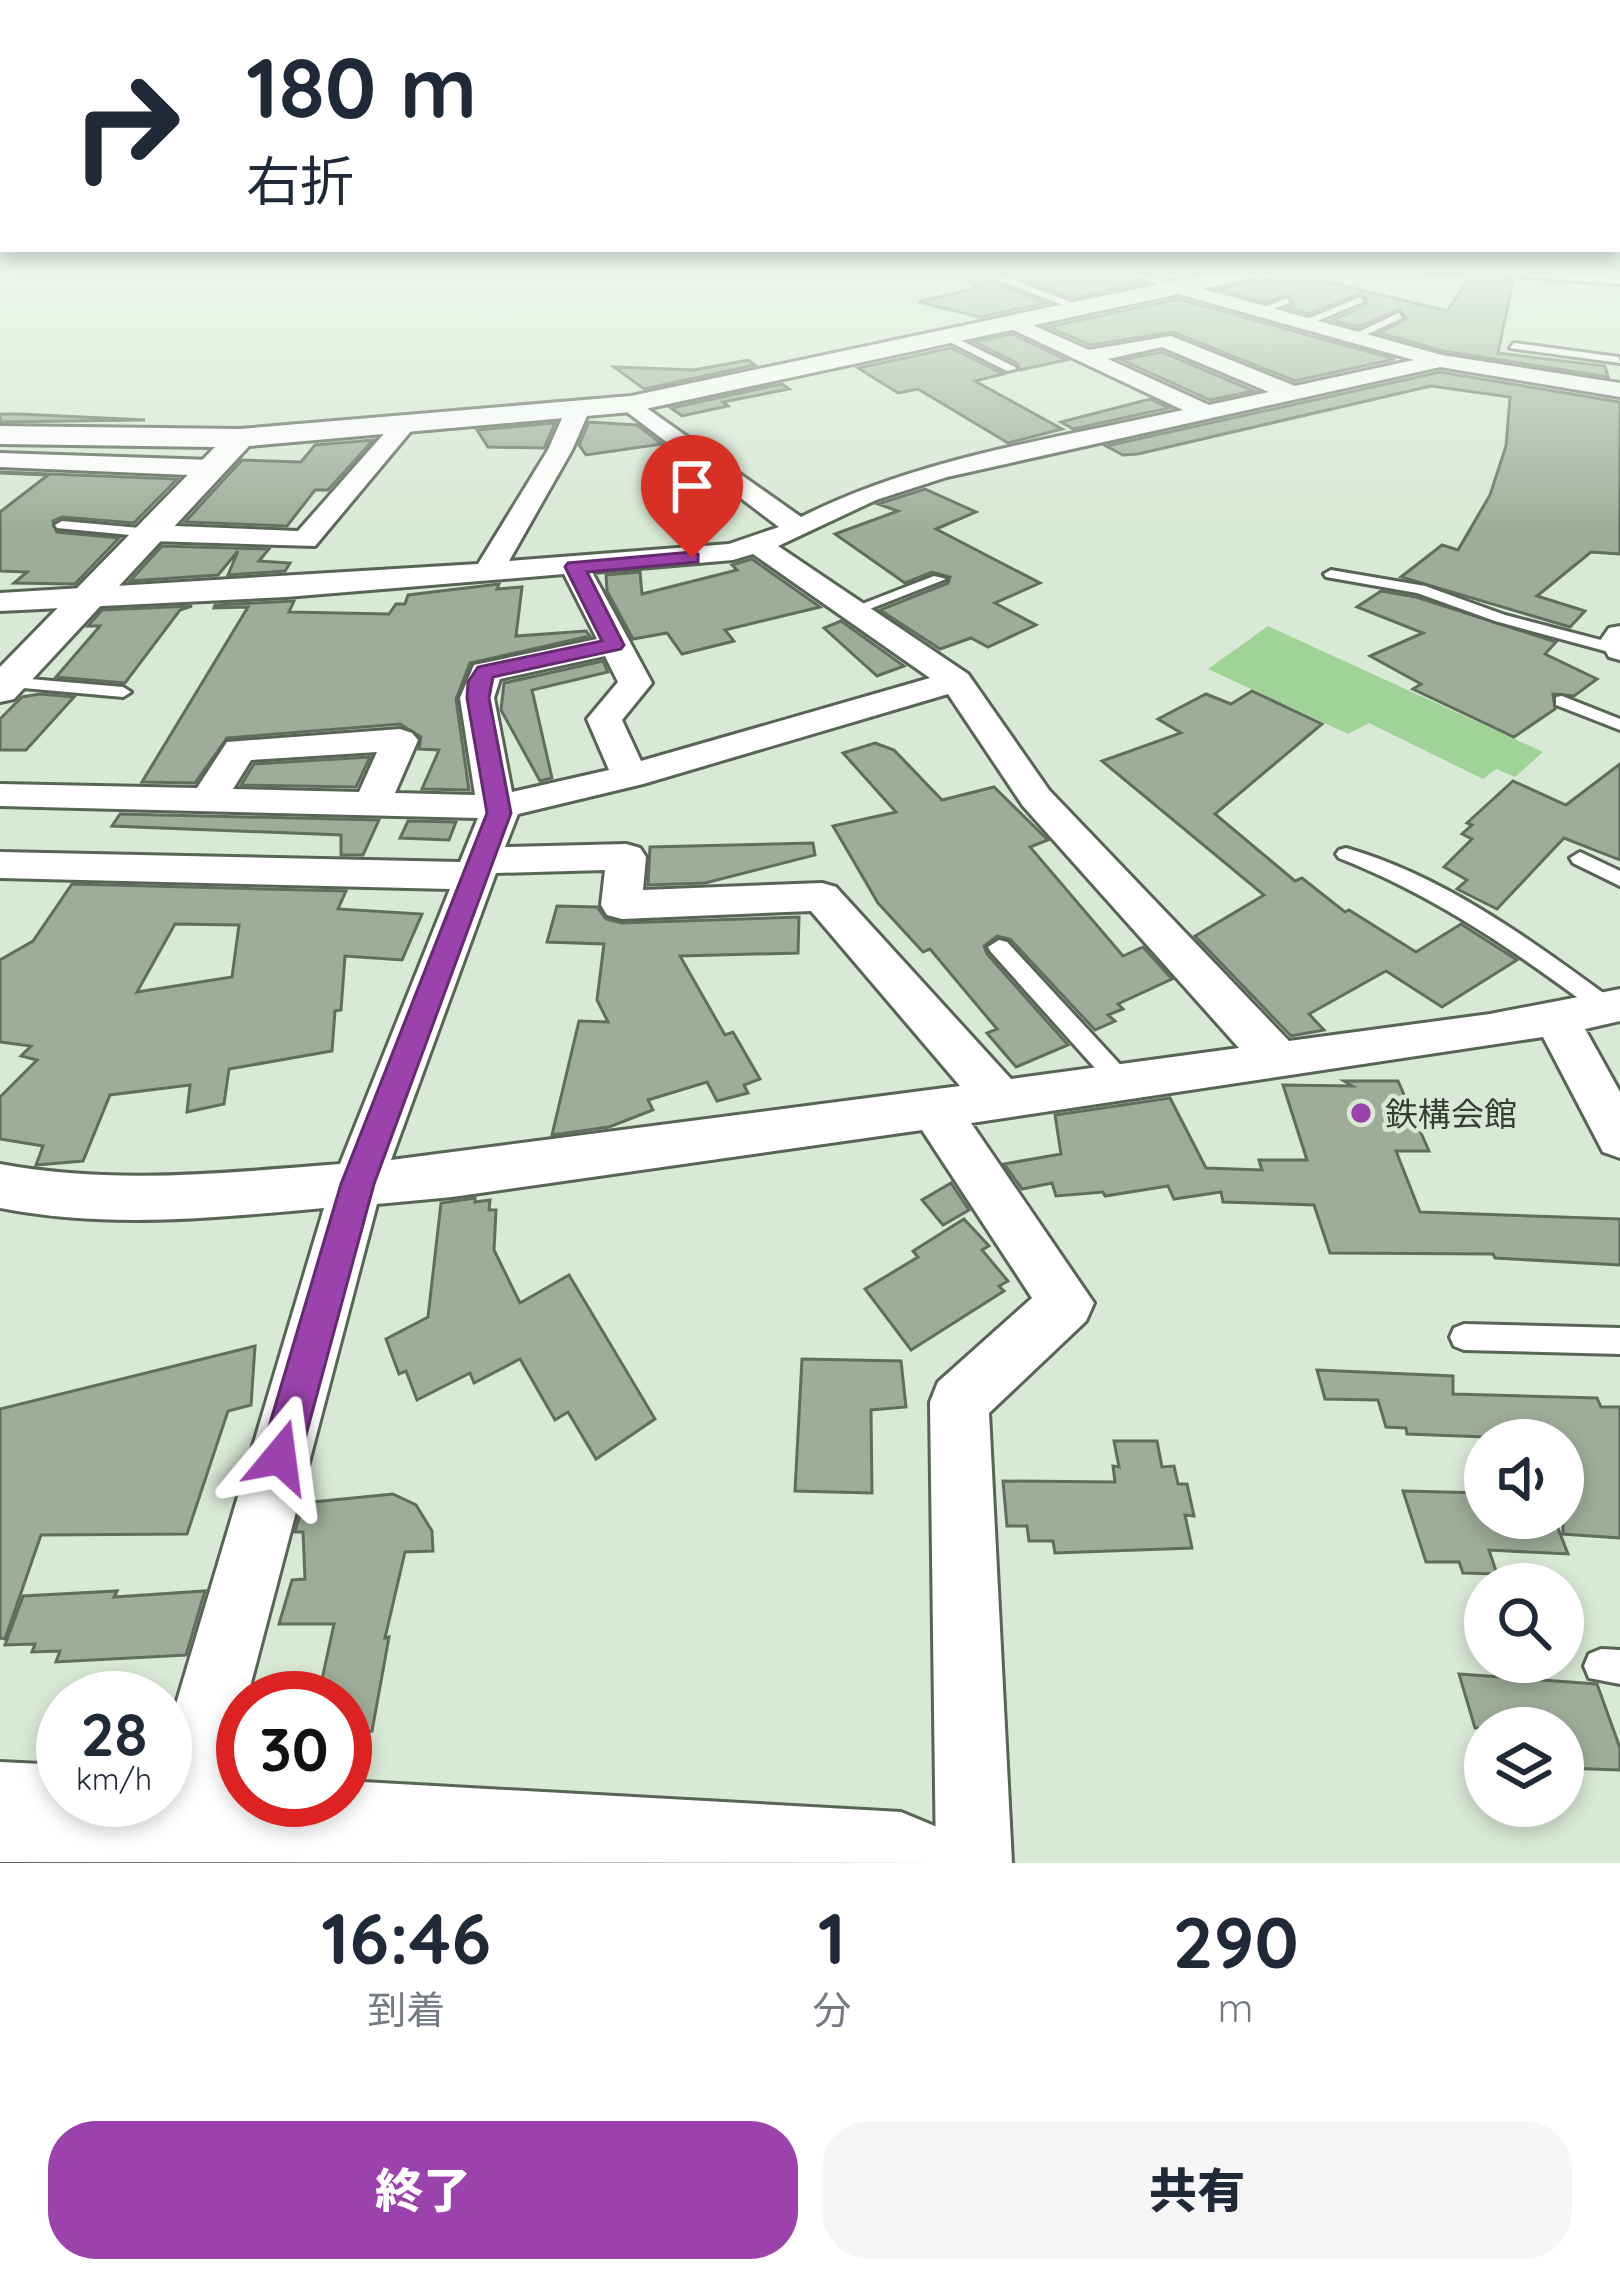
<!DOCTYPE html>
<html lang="ja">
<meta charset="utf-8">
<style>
:root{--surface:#fff;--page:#f6f6f7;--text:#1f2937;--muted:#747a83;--accent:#9b42ad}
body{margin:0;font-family:Quicksand,"Noto Sans JP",sans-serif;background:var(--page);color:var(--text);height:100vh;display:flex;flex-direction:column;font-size:45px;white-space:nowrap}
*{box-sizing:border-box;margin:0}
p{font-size:39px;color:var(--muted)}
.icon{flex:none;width:66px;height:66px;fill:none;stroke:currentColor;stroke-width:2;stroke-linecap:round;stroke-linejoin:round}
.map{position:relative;height:1863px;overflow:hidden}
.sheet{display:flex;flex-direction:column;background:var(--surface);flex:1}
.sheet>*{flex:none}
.hud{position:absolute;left:0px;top:0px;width:1620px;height:252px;box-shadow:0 6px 18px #0003;background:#fff;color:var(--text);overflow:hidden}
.buttons{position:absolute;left:1464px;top:1419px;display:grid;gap:24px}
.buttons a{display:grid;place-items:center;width:120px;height:120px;border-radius:50%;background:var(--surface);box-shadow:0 6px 18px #0003;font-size:60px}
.speed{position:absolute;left:36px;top:1671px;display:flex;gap:24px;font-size:60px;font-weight:700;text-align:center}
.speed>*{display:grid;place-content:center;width:156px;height:156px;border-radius:50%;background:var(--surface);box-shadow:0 6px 18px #0003;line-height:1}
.speed small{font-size:30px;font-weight:400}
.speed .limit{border:18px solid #d22;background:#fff;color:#111}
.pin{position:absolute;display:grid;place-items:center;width:102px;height:102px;color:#fff;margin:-123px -51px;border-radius:50% 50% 50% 0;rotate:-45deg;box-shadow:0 0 12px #0007}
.pin .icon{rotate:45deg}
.me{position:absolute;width:132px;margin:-66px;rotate:16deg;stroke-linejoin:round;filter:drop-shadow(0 0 9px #0008)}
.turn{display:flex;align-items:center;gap:42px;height:252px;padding:0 48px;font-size:54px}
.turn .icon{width:156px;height:156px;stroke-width:2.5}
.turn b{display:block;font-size:84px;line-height:102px}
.eta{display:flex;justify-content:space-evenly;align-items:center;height:204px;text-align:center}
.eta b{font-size:72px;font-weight:800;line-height:84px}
.cta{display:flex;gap:24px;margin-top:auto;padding:24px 48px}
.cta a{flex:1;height:138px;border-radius:48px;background:var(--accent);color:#fff;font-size:48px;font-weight:800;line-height:138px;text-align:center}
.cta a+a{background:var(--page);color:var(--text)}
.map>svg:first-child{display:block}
.green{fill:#a0d396}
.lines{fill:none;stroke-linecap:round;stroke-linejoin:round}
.stream{stroke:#7aac70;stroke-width:4.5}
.building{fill:#9dad99;stroke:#606f5d;stroke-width:3;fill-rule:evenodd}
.service-casing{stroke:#576554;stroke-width:6}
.minor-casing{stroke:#576554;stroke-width:6}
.tertiary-casing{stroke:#576554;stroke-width:6}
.secondary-casing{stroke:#576554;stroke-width:6}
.service{fill:#fff;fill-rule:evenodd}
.minor{fill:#fff;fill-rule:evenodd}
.tertiary{fill:#fff;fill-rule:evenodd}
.secondary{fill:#fff;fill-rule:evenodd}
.route{fill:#9b42ad;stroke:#652b70;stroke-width:3}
.poi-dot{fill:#9b42ad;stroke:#d8e9d5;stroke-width:4.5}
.labels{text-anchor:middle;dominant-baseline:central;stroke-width:9;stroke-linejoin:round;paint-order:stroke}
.poi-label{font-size:33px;fill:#363d35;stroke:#d8e9d5;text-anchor:start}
</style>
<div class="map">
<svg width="1620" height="1863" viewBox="0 0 1620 1863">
<rect width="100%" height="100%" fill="#d8e9d5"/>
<path class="green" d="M 1268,626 L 1543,752 L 1515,777 L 1496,769 L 1483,779 L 1369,723 L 1348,734 L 1208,669 Z"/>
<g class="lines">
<path class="stream" d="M 1313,270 L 1507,274"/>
</g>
<g class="building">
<path d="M 945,270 L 997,270 L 994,283 L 1046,303 L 980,317 L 918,302 L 981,287 Z"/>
<path d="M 1001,270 L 1115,270 L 1142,283 L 1072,298 Z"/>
<path d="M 1473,273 L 1513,281 L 1498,353 L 1605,366 L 1608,377 L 1443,351 L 1380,333 L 1406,319 L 1400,309 L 1358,327 L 1332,320 L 1365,306 L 1367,300 L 1361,293 L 1309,314 L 1289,308 L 1294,304 L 1288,294 L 1266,302 L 1221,289 L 1263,278 L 1280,283 L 1300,275 L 1447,311 Z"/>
<path d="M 1178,299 L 1395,359 L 1295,381 L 1173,332 L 1090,345 L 1048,327 Z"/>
<path d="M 1012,334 L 1066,360 L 1020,370 L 1017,363 L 975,342 Z"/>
<path d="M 951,348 L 1003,374 L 975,381 L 1062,429 L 1008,443 L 918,389 L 898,393 L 858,368 Z"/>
<path d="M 1162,352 L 1254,391 L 1210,400 L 1122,360 Z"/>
<path d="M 748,360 L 755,365 L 644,389 L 614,367 L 694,370 Z"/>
<path d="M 1440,372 L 1620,402 L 1620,554 L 1591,552 L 1537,596 L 1585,611 L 1570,627 L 1401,577 L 1442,545 L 1458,550 L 1490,495 L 1506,446 L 1510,397 L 1431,386 L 1138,454 L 1123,455 L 1106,446 Z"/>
<path d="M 782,384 L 789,389 L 723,402 L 728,406 L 682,416 L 671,408 Z"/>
<path d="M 1150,399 L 1169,408 L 1073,429 L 1061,422 Z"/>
<path d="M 0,414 L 20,414 L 145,420 L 0,422 Z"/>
<path d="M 589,422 L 637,425 L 662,444 L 586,455 L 579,445 Z"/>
<path d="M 555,423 L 544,448 L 488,447 L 477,430 Z"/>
<path d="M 373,440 L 328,490 L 315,490 L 287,526 L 185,522 L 242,460 L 301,462 L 315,445 Z"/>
<path d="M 0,473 L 0,472 L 177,479 L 134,523 L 62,517 L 53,521 L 57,532 L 119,538 L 75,584 L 14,583 L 27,572 L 0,571 L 0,512 L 48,475 Z"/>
<path d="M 925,489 L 976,512 L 936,529 L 1040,583 L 995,603 L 1036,625 L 988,647 L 971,638 L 940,649 L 880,610 L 948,583 L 950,577 L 932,572 L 905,583 L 835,534 L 898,511 L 878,504 Z"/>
<path d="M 162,546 L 269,549 L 259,561 L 290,563 L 285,571 L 228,575 L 238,551 L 218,575 L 130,581 Z"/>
<path d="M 752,559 L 820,607 L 725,630 L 734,641 L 682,654 L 667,633 L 633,639 L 607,591 L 606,575 L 640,572 L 642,594 L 737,570 L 732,565 Z"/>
<path d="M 499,584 L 497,589 L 522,587 L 516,636 L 586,631 L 590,636 L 470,663 L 456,699 L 469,790 L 422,789 L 439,750 L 419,749 L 421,737 L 400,724 L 227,738 L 195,783 L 142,782 L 248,607 L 214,608 L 215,605 L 294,601 L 289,612 L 389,614 L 396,604 L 405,604 L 408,595 Z"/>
<path d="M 1381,591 L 1416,597 L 1556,642 L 1545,654 L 1597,679 L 1574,696 L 1553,694 L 1555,709 L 1514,737 L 1413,689 L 1421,684 L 1370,656 L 1423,633 L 1357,607 Z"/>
<path d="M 192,606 L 180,610 L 125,683 L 56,677 L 100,626 L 88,626 L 102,610 Z"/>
<path d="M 841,621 L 904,666 L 877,676 L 824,628 Z"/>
<path d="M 603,661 L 608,672 L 532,690 L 552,778 L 540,781 L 501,710 L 504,683 Z"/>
<path d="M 1252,691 L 1322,724 L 1215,814 L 1295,881 L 1302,878 L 1345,912 L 1349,910 L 1416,952 L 1461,924 L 1517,960 L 1442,1007 L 1386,971 L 1309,1014 L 1324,1030 L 1291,1036 L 1195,936 L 1264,895 L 1102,761 L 1181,733 L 1158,719 L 1206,694 L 1231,704 Z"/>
<path d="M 40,694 L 74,697 L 26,750 L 0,750 L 0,719 L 22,697 Z"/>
<path d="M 875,743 L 894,750 L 942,800 L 994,787 L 1048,840 L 1030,847 L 1123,956 L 1143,947 L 1172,979 L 1118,1004 L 1123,1009 L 1108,1015 L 1115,1021 L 1095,1030 L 1010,939 L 997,936 L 984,946 L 987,954 L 1068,1045 L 1016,1067 L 987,1033 L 997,1029 L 930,949 L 923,952 L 878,903 L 833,826 L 896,812 L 843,753 Z"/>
<path d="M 370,757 L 356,787 L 241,785 L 254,764 Z"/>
<path d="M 1620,764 L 1620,860 L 1564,838 L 1497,909 L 1457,889 L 1467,880 L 1444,867 L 1472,839 L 1462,834 L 1472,825 L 1467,823 L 1513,781 L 1566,805 Z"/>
<path d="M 120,814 L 379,820 L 363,855 L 341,855 L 341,835 L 112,826 Z"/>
<path d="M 408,821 L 456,822 L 449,840 L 400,838 Z"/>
<path d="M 813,843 L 815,855 L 705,883 L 648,885 L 650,847 Z"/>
<path d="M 72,884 L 346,891 L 338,909 L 422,914 L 402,960 L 345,956 L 341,1010 L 335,1011 L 332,1051 L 229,1069 L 224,1104 L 187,1112 L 190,1085 L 110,1095 L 83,1161 L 36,1165 L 43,1146 L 0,1139 L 0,1097 L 37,1060 L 21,1056 L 31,1046 L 0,1042 L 0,960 L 33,941 ZM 175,924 L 239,925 L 232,977 L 137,992 Z"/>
<path d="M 557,906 L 597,907 L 606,919 L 622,923 L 799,917 L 798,953 L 680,956 L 725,1035 L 733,1032 L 760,1079 L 744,1085 L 748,1093 L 717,1101 L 707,1082 L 648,1100 L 653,1110 L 609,1127 L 552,1135 L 579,1021 L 608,1022 L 597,1000 L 604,944 L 547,942 Z"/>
<path d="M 1344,1081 L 1398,1081 L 1429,1151 L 1396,1151 L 1420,1212 L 1620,1219 L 1620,1265 L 1495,1258 L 1493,1254 L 1330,1253 L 1314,1205 L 1223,1202 L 1221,1192 L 1174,1199 L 1168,1186 L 1105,1196 L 1103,1192 L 1056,1196 L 1052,1183 L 1022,1189 L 1004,1164 L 1061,1154 L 1055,1115 L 1170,1098 L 1206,1168 L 1262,1170 L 1259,1160 L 1307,1160 L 1283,1085 L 1352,1086 Z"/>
<path d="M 951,1183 L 969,1210 L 943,1225 L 922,1200 Z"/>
<path d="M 475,1198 L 475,1202 L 490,1200 L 489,1210 L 496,1210 L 494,1250 L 520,1303 L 569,1275 L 655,1419 L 596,1459 L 568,1412 L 555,1420 L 520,1359 L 474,1383 L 470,1373 L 417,1400 L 406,1371 L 399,1374 L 386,1339 L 428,1317 L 441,1203 Z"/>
<path d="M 964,1219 L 989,1246 L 982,1250 L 1008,1281 L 999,1286 L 1004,1291 L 911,1350 L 865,1289 L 918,1257 L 913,1251 Z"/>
<path d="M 255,1346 L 251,1405 L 228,1411 L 187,1534 L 41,1535 L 5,1639 L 0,1638 L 0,1409 Z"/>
<path d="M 802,1359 L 901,1361 L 906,1407 L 871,1410 L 872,1493 L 795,1491 Z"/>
<path d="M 1317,1370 L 1453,1376 L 1453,1394 L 1597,1398 L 1601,1407 L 1620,1407 L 1620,1538 L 1563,1534 L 1563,1440 L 1407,1434 L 1406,1428 L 1386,1427 L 1378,1400 L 1325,1399 Z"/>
<path d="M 1114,1441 L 1157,1441 L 1162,1467 L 1174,1466 L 1178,1484 L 1187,1484 L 1194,1516 L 1185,1515 L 1192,1548 L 1055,1553 L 1053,1541 L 1029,1541 L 1027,1526 L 1007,1526 L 1003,1481 L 1115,1482 L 1113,1466 L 1119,1467 Z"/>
<path d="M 1403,1491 L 1485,1493 L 1485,1518 L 1554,1518 L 1568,1554 L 1489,1550 L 1497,1574 L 1463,1573 L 1459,1562 L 1426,1562 Z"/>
<path d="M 393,1494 L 416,1505 L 432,1531 L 433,1551 L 405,1552 L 385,1638 L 389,1637 L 372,1731 L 345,1733 L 345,1698 L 318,1698 L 334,1624 L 279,1624 L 292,1580 L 305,1579 L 303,1532 L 295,1532 L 303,1503 Z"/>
<path d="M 117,1591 L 114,1597 L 205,1591 L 186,1655 L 56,1662 L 60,1651 L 32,1652 L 35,1644 L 5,1645 L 23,1596 Z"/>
<path d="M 1459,1674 L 1597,1684 L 1620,1748 L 1620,1770 L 1563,1768 L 1563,1728 L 1475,1728 Z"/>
</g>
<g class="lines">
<g class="service-casing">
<g id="service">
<path d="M 1119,270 L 1133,270 L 1183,288 L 1175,290 Z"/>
<path d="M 999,274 L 1081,306 L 1083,308 L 1075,310 L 996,279 Z"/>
<path d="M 1360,297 L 1363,302 L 1307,325 L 1298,323 Z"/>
<path d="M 1287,298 L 1290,303 L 1260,314 L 1255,311 Z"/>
<path d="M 1399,313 L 1402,318 L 1357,339 L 1348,337 Z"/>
<path d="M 946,333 L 1015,367 L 1016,369 L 1007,371 L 942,338 Z"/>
<path d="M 1514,343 L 1619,357 L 1620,363 L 1510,348 Z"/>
<path d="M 62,521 L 151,529 L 158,533 L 151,537 L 57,528 L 55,525 Z"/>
<path d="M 1331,570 L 1425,586 L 1505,615 L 1620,645 L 1620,655 L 1495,621 L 1417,593 L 1326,577 L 1324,574 Z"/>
<path d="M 934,576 L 946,579 L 857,614 L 844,611 Z"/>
<path d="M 7,677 L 123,687 L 131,692 L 123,697 L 1,686 L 0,680 Z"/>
<path d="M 1562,696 L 1620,719 L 1620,730 L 1556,705 L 1556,697 Z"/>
<path d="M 1346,848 C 1447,877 1533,942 1617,1003 L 1620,1009 L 1617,1015 L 1601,1015 C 1518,953 1436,896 1339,858 L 1336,854 L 1339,850 Z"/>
<path d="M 1580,852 L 1620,871 L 1620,886 L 1573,863 L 1570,858 Z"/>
<path d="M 999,940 L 1007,942 L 1128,1073 L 1132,1080 L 1128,1087 L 1120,1089 L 1112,1087 L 991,952 L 988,947 Z"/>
<path d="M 1464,1324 L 1620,1328 L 1620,1354 L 1464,1350 L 1454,1346 L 1450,1337 L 1454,1328 Z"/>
<path d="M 1601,1649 L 1620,1650 L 1620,1684 L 1589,1678 L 1584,1666 L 1589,1654 Z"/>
</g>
</g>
<g class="minor-casing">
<g id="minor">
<path d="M 1490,270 L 1620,272 L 1620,284 L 1499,275 Z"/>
<path d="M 1178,282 L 1442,355 L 1620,383 L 1620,397 L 1440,367 L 947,477 L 876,500 L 778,546 L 968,674 L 1049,790 L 1289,1041 L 1490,1014 L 1620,989 L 1620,1021 L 1585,1029 L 1620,1092 L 1620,1158 L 1603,1152 L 1543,1037 L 971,1123 L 1094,1303 L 1086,1321 L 989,1413 L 1012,1863 L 936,1863 L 930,1402 L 938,1382 L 1032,1298 L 922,1130 L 452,1197 L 377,1204 L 247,1698 L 243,1698 L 243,1715 L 204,1847 L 178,1858 L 152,1847 L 141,1821 L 147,1800 L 165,1800 L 165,1741 L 324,1208 C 215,1218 108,1229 0,1208 L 0,1164 C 113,1185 226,1173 340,1164 L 450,889 L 0,878 L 0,852 L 460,862 L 478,818 L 0,806 L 0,784 L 197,788 L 227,742 L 400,729 L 412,733 L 418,740 L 395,793 L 475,795 L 460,698 L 474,665 L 597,639 L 564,574 L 286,597 L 0,611 L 0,593 L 478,564 L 548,450 L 566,409 L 578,402 L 590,409 L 572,450 L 509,561 L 729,544 L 779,527 L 623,409 L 620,404 L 631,397 L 801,517 C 920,457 1054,439 1183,410 L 1005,326 L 1002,322 L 1012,316 L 1089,350 L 1171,336 L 1295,386 L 1414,360 L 1171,292 L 1171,284 ZM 1162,347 L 1269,392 L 1209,405 L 1108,359 ZM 753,554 L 930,678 L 641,761 L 622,720 L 652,683 L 592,572 L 733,560 ZM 605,656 L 618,682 L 587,719 L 609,770 L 512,792 L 494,698 L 500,679 ZM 948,694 L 1023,806 L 1239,1048 L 1011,1079 L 836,887 L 822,883 L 643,890 L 646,857 L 640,848 L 626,844 L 505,847 L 518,814 L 643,784 ZM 377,752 L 359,792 L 233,789 L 251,760 ZM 605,870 L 601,905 L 607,915 L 622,919 L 811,911 L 960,1086 L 391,1160 L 496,873 Z"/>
<path d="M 404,418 L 416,425 L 315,546 L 151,541 L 137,533 L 151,525 L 298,531 L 396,420 Z"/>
<path d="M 0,453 L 212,460 L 225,468 L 212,476 L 0,467 Z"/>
<path d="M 1620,626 L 1620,660 L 1609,657 L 1600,641 L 1609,628 Z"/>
</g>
</g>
<g class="tertiary-casing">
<path id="tertiary" d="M 1225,270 L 1268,270 L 1257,277 L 631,412 L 249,446 L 14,699 L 0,702 L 0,667 L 215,447 L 0,444 L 0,426 L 240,429 L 631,396 Z"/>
</g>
<g class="secondary-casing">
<path id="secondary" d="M 0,1762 L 63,1765 L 63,1800 L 165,1800 L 165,1771 L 243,1775 L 243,1800 L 345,1800 L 345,1781 L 901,1812 L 937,1827 L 952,1863 L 0,1862 Z"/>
</g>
<use href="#service" class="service"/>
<use href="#minor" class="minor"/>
<use href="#tertiary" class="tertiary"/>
<use href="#secondary" class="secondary"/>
</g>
<linearGradient id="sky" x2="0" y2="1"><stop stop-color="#7cb1b8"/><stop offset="0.51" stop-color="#edf5ec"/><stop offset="1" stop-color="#edf5ec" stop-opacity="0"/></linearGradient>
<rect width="1620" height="531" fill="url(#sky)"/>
<path class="route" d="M 692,552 L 698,554 L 698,562 L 587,572 L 624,645 L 621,649 L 493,677 L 489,698 L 511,813 L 374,1184 L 300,1457 L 294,1471 L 280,1477 L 266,1471 L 260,1457 L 341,1184 L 487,813 L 467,698 L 468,682 L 478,667 L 602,641 L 565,567 L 568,563 Z"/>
<circle class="poi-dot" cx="1361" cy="1113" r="12"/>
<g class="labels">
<g class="poi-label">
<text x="1385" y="1113">鉄構会館</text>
</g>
</g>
</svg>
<div class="buttons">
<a><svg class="icon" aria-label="sound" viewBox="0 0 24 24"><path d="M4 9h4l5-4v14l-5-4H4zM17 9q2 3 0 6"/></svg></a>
<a><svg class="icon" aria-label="search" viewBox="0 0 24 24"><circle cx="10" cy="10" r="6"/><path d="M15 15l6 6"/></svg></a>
<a><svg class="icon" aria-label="layers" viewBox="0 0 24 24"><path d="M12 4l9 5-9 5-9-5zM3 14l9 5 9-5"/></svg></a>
</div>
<div class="speed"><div>28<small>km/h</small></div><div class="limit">30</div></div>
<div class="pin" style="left:692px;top:558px;background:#d93025"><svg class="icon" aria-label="arrive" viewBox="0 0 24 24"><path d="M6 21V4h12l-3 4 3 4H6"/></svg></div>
<svg class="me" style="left:280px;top:1457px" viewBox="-20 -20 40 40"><path d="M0-17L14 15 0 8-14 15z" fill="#9b42ad" stroke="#fff" stroke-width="4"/></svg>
<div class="hud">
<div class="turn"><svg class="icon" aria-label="right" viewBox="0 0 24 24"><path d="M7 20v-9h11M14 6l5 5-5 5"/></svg><div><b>180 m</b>右折</div></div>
</div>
</div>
<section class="sheet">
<div class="eta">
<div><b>16:46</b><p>到着</p></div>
<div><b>1</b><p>分</p></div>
<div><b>290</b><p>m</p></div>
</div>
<div class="cta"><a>終了</a><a>共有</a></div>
</section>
